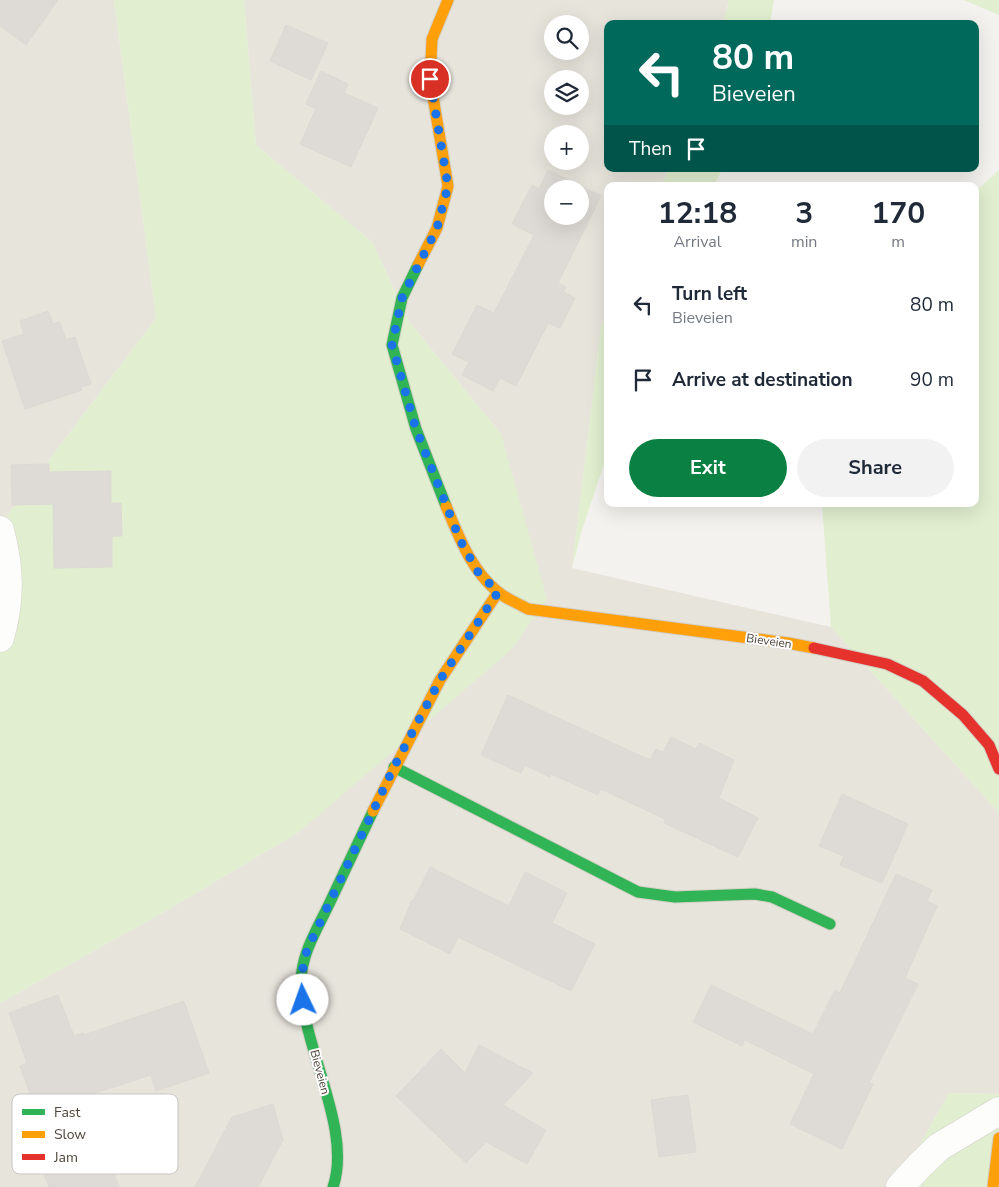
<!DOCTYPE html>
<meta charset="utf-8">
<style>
:root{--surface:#fff;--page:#f2f2f3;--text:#1f2937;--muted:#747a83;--accent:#0b8043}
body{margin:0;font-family:"Nunito Sans",sans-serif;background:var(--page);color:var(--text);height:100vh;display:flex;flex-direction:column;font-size:19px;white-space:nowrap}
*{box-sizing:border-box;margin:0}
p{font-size:16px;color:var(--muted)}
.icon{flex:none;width:28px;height:28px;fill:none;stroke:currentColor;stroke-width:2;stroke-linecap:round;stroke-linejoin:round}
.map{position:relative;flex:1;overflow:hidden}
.sheet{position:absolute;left:604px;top:182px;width:375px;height:325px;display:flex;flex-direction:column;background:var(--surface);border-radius:10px;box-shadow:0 5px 20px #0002}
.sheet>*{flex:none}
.hud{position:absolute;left:604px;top:20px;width:375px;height:152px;border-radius:10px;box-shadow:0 5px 20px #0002;background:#00695c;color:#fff;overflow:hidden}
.tools{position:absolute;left:544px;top:15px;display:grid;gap:10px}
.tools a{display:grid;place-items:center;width:45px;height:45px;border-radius:50%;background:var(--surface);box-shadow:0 5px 20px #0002;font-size:25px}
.pin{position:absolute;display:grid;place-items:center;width:42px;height:42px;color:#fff;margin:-21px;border:2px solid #fff;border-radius:50%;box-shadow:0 1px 5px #0007}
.me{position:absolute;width:55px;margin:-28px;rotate:357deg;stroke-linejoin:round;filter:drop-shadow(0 0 4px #0008)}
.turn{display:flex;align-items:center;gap:18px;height:105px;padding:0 25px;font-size:22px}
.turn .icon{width:65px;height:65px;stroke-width:2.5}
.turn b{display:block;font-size:35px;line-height:42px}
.then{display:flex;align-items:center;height:48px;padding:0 25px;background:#0003;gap:10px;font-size:19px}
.eta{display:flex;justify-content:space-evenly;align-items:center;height:85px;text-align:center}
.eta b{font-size:30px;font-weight:700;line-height:35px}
.button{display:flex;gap:10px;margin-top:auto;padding:10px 25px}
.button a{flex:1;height:58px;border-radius:30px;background:var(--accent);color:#fff;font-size:20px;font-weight:700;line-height:58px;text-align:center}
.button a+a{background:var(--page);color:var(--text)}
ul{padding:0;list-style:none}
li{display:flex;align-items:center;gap:15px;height:75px;padding:0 25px}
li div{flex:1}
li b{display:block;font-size:19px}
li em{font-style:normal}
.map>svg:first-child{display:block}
.residential{fill:#e7e4dc;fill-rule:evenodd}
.green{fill:#e1eecf}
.building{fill:#dedbd6;stroke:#dcd9d4;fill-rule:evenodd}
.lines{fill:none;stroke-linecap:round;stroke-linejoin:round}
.street-casing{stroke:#d2d0cb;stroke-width:29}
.fast-casing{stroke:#d3cfc5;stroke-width:13}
.slow-casing{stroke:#d3cfc5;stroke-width:13}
.jam-casing{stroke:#d3cfc5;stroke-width:13}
.street{stroke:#fdfdfc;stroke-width:28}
.fast{stroke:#30b455;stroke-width:11}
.slow{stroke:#ff9f0a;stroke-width:11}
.jam{stroke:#e5322d;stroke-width:11}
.route{stroke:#1a73e8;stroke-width:9;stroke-dasharray:0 16.2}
.labels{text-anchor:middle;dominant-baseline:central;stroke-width:4;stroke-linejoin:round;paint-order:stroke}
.street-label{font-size:12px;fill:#4b4439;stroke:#fff}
.key{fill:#fff;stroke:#c9c7c4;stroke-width:1}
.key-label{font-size:14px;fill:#4b4439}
</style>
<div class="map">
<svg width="999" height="1187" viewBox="0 0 999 1187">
<rect width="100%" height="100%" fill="#f4f2ee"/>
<g class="residential">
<path d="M 0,0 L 114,0 L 156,318 L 0,525 Z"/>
<path d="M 244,0 L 729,0 L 723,24 L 608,24 L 608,169 L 669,169 L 661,186 L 608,186 L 607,313 L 601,328 L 572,568 L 831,627 L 999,813 L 999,1094 L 949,1093 L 896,1187 L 0,1187 L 0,1003 L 171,908 L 299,832 L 501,434 L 410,323 L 372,242 L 256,145 ZM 552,24 L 580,24 L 580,51 L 552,51 ZM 552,79 L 580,79 L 580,106 L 552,106 ZM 552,134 L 580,134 L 580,161 L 552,161 ZM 552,189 L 580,189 L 580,216 L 552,216 Z"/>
</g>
<g class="green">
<path d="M 114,0 L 244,0 L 256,145 L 372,242 L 410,323 L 501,434 L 547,599 L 511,650 L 299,832 L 171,908 L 0,1003 L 0,525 L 156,318 Z"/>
<path d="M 729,0 L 774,0 L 770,24 L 723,24 Z"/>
<path d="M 964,0 L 999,0 L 999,15 Z"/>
<path d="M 669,169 L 722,169 L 714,186 L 661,186 Z"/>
<path d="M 999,170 L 999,813 L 831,627 L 822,504 L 975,504 L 975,192 Z"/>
<path d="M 607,313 L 607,455 L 582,530 L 572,568 L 601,327 Z"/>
<path d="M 949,1093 L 999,1094 L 999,1187 L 896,1187 Z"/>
</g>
<g class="building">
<path d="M 0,0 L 58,0 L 26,45 L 0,26 Z"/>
<path d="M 286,25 L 328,43 L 311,80 L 270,61 Z"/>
<path d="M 321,71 L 348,84 L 344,93 L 378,108 L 351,167 L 300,144 L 316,109 L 306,104 Z"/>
<path d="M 548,170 L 601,196 L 558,283 L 566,287 L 563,292 L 575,298 L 560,328 L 548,323 L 516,386 L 500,378 L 493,391 L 462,375 L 469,362 L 452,354 L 477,305 L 494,313 L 534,235 L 512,224 L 532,185 L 539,189 ZM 552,189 L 580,189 L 580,216 L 552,216 Z"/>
<path d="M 48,311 L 53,324 L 60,322 L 66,340 L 75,337 L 91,384 L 81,387 L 82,390 L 25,409 L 2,341 L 24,334 L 20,321 Z"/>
<path d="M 49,464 L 49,472 L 111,471 L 111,503 L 121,503 L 122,536 L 112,536 L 112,567 L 54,568 L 53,504 L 12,505 L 11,465 Z"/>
<path d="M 508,695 L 650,760 L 656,749 L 663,752 L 671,737 L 696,749 L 699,743 L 734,760 L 719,798 L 758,818 L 738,857 L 664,823 L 665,819 L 601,789 L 598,795 L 551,774 L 550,777 L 525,765 L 521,773 L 481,755 Z"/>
<path d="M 842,794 L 908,824 L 882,883 L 840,865 L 844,856 L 819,846 Z"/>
<path d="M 430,867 L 509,906 L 525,872 L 567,893 L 552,923 L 595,944 L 571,991 L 458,937 L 450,954 L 400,929 L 412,900 L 413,901 Z"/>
<path d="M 896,874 L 932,890 L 927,901 L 937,906 L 905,978 L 918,984 L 869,1083 L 873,1084 L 842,1149 L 790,1124 L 814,1074 L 745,1040 L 742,1046 L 693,1022 L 711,985 L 813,1034 L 835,990 L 840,993 Z"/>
<path d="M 58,995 L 74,1036 L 83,1033 L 84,1035 L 184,1001 L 209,1073 L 156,1091 L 151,1075 L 92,1094 L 98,1112 L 92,1114 L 119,1187 L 49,1187 L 27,1129 L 41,1124 L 20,1066 L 27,1063 L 9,1013 Z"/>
<path d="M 479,1045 L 533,1073 L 503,1105 L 546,1130 L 527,1164 L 486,1142 L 466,1163 L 396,1096 L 441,1049 L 465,1073 Z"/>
<path d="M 688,1095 L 696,1152 L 659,1157 L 651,1100 Z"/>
<path d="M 273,1104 L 283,1140 L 258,1187 L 195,1187 L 232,1117 Z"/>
</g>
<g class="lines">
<g class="street-casing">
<g id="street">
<path d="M 0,530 C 10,569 11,598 0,638"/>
<path d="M 900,1187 L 920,1165 L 939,1147 L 999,1111"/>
</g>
</g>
<g class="fast-casing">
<g id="fast">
<path d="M 418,265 L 402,298 L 392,345 L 416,429 L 446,506"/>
<path d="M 394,767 L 638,892 L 675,897 L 755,894 L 772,897 L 830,924"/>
<path d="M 333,1187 C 353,1128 301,1046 301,982 C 301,953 319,926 331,900 C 345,870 359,841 373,811"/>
</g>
</g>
<g class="slow-casing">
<g id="slow">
<path d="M 418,265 L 437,228 L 448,186 L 430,79 L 432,39 L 448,0"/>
<path d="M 446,506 C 459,537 471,570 498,592 C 506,599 518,603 528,609 L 788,643 L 814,648"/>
<path d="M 373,811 L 440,680 L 498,592"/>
<path d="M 993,1187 L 999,1138"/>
</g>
</g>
<g class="jam-casing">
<path id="jam" d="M 814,648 L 887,664 L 923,681 L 963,715 L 989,745 L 999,769"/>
</g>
<use href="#street" class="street"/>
<use href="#fast" class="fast"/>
<use href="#slow" class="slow"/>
<use href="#jam" class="jam"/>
</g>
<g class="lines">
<path class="route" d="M 303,1000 L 300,981 L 307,950 L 394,767 L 440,680 L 498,592 L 478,572 L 460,540 L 416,429 L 392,345 L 402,298 L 437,228 L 448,186 L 430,79"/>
</g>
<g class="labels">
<g class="street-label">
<text transform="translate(769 641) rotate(8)">Bieveien</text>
<text transform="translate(320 1072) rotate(75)">Bieveien</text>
</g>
</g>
<rect x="12" y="1094" width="166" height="80" rx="8" class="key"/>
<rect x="22" y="1109" width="23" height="6" fill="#30b455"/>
<rect x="22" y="1131" width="23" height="7" fill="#ff9f0a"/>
<rect x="22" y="1154" width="23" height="6" fill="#e5322d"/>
<g class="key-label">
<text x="54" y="1117">Fast</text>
<text x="54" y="1139">Slow</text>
<text x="54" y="1162">Jam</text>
</g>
</svg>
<div class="tools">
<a><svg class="icon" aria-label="search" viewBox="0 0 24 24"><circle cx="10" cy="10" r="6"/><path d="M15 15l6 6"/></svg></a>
<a><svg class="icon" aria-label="layers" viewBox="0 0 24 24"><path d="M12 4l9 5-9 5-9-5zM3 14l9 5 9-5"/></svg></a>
<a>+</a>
<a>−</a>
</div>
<div class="pin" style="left:430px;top:79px;background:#d93025"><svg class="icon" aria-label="arrive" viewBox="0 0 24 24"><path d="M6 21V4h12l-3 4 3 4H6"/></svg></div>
<svg class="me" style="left:303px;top:1000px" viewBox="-20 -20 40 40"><circle r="19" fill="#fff"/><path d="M0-13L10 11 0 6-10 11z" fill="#1a73e8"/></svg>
<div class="hud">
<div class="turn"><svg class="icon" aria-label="left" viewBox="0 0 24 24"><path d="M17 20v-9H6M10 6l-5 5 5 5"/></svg><div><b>80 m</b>Bieveien</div></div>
<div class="then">Then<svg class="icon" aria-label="arrive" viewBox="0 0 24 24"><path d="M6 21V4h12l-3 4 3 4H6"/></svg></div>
</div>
<section class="sheet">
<div class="eta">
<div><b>12:18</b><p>Arrival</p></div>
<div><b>3</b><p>min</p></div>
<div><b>170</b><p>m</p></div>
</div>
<ul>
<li><svg class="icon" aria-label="left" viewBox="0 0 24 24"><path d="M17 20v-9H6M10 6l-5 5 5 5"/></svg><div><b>Turn left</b><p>Bieveien</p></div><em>80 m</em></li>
<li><svg class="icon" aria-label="arrive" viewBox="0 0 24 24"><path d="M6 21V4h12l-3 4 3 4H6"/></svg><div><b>Arrive at destination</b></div><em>90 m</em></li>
</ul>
<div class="button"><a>Exit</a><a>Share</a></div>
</section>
</div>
